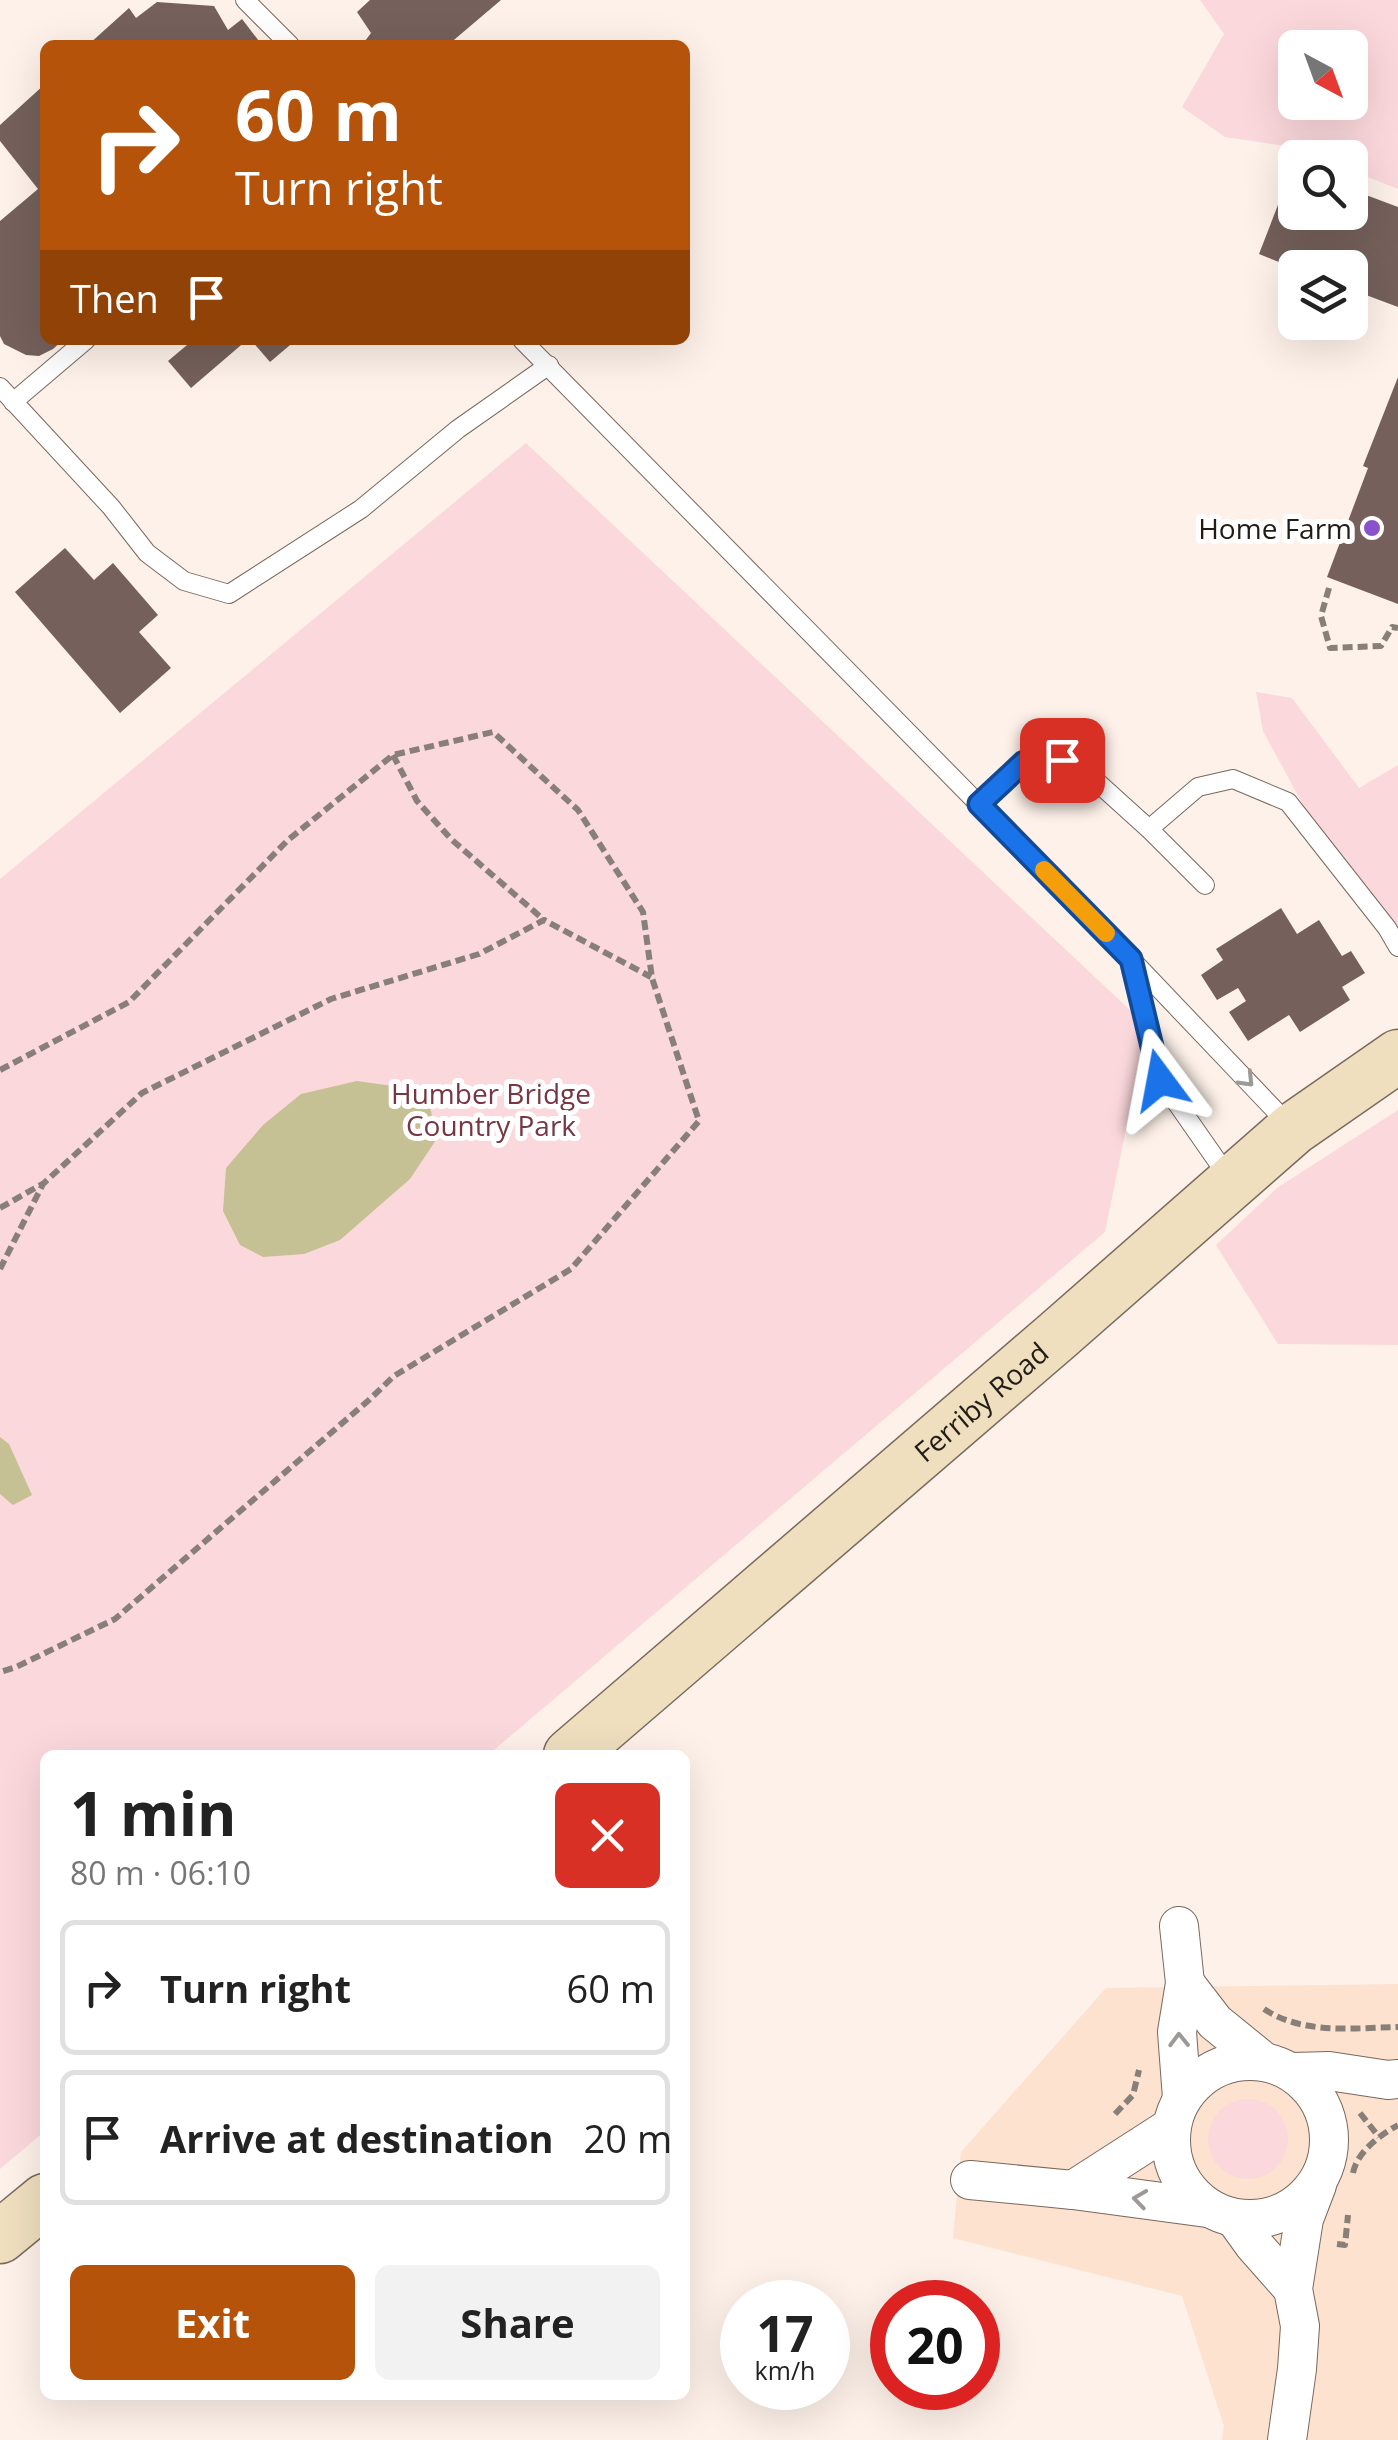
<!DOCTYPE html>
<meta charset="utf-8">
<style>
:root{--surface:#fff;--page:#f2f2f2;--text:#222;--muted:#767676;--line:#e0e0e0;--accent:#b45309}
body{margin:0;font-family:"Open Sans",sans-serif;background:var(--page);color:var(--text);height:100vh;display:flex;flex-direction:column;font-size:38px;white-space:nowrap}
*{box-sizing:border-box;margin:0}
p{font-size:32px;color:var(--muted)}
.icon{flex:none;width:55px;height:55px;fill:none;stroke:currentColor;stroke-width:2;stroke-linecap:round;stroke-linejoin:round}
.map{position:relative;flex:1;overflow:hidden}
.sheet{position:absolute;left:40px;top:1750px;width:650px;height:650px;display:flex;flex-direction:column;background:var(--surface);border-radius:15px;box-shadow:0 10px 40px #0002}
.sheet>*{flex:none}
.hud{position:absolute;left:40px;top:40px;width:650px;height:305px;border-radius:15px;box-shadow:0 10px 40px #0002;background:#b45309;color:#fff;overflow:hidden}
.needle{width:65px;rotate:139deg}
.fabs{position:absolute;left:1278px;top:30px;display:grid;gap:20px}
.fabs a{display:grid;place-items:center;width:90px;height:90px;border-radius:15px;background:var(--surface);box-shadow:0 10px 40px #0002;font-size:50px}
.speed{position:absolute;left:720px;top:2280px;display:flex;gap:20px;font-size:50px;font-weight:700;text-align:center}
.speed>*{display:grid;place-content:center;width:130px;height:130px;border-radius:50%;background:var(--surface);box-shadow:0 10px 40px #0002;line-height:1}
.speed small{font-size:25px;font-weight:400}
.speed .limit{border:15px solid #d22;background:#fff;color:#111}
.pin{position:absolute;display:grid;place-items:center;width:85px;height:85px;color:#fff;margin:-42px;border-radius:20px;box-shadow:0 5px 15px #0006}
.me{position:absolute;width:110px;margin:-55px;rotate:347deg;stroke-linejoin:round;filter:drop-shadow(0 0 8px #0008)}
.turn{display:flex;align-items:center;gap:35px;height:210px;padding:0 30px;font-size:45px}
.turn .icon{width:130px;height:130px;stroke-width:2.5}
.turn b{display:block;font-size:70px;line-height:85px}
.then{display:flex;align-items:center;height:95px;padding:0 30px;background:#0003;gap:20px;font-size:38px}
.round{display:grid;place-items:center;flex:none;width:105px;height:105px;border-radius:15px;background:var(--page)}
.summary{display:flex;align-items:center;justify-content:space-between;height:170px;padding:0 30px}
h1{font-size:60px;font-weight:700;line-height:75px}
.cta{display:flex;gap:20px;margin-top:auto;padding:20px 30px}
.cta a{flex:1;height:115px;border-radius:15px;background:var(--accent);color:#fff;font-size:40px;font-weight:700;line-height:115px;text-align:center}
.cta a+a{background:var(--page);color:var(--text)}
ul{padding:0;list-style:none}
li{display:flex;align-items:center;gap:30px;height:135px;margin:0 20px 15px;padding:0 10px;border:5px solid var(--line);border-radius:15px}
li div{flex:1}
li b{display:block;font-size:38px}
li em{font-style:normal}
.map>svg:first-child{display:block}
.built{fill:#fce2cf}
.green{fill:#fbd8db;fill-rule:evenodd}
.water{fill:#c5c194}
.building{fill:#75605b}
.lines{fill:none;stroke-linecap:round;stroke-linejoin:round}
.lane-casing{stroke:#79685d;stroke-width:20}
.street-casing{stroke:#79685d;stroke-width:40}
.secondary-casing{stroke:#79685d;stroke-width:55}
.path{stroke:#887f79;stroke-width:6;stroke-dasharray:10 5;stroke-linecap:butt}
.lane{stroke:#fff;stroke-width:18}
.street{stroke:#fff;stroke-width:38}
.secondary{stroke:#efdfbf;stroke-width:52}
.oneway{stroke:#9c9997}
.route-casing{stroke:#114b97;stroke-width:25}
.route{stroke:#1a73e8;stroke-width:18}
.slow{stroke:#f59e0b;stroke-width:18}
.poi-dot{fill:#8852ca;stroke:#fff;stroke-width:4}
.labels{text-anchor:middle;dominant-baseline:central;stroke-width:10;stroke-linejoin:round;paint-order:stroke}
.poi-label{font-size:28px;fill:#221c17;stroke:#fff;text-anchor:end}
.park-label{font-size:28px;fill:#773642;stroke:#fff}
.street-label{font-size:28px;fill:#221c17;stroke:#fff}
</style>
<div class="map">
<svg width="1398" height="2440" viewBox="0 0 1398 2440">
<rect width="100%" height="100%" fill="#fdf1e9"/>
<path class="built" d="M 1398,1984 L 1398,2440 L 1222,2440 L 1224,2426 L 1182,2296 L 953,2238 L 961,2152 L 1106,1988 Z"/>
<g class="green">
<path d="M 1200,0 L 1398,0 L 1398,189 L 1350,170 L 1350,158 L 1318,157 L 1292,147 L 1225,137 L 1182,107 L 1224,34 ZM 1295,48 L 1350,48 L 1350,102 L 1295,102 Z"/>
<path d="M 526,443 L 1147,1026 L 1105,1232 L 488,1755 L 45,1755 L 45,2131 L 0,2169 L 0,879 Z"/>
<path d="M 1256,692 L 1292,698 L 1359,788 L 1398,765 L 1398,944 L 1309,816 L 1263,731 Z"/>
<path d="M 1398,1110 L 1398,1345 L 1278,1344 L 1216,1245 L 1277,1188 Z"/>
<circle cx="1248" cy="2139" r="40"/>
</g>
<g class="water">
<path d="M 357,1081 L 400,1087 L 430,1105 L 436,1140 L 410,1179 L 340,1240 L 304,1254 L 263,1257 L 240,1245 L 223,1211 L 226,1168 L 263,1125 L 301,1094 Z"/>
<path d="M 0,1437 L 9,1444 L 32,1495 L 13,1505 L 0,1494 Z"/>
</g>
<g class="building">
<path d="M 370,0 L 501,0 L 448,45 L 362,45 L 371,33 L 357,12 Z"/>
<path d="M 157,2 L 214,6 L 228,30 L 242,19 L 262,45 L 88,45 L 129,8 L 136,18 Z"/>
<path d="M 45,84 L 45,340 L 63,340 L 53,349 L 39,356 L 26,355 L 4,344 L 0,336 L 0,221 L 38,189 L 0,141 L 0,125 Z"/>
<path d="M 1295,161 L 1295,212 L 1350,212 L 1350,189 L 1398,207 L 1398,307 L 1350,289 L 1350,268 L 1294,268 L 1259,254 Z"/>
<path d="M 193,340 L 247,340 L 191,388 L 168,361 Z"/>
<path d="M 251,340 L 296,340 L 270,362 Z"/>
<path d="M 1398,377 L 1398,604 L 1327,577 L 1368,468 L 1363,466 Z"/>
<path d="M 65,548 L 94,580 L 113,563 L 158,615 L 139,632 L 171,668 L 120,713 L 15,592 Z"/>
<path d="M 1281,908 L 1297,934 L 1319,920 L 1342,956 L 1351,951 L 1365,973 L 1342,987 L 1350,1000 L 1300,1032 L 1289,1015 L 1248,1041 L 1229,1012 L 1246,1001 L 1238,988 L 1217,1000 L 1201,975 L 1223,960 L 1216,949 Z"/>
</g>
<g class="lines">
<g class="lane-casing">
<g id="lane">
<path d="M 245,0 L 290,45"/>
<path d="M 522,340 L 1131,959 L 1290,1126"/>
<path d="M 0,387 L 111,507 L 147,553 L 184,581 L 229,594 L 361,509 L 458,429 L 549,365"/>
<path d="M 13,402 L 86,340"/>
<path d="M 979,804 L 1024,763 L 1039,757 L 1062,760 L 1086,772 L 1149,829 L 1205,885"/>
<path d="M 1149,829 L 1198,787 L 1233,779 L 1288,802 L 1387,928 L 1398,947"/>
<path d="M 1131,960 L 1160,1079 L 1229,1178"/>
</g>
</g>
<g class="street-casing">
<g id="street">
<path d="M 1179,1926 L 1185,1983 L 1177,2032 L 1182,2098"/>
<path d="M 1185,1983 L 1215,2022 L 1263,2061"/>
<circle cx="1250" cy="2140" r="79"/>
<path d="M 1293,2072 L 1329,2071 L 1388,2080 L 1398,2079"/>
<path d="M 970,2180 L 1073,2190 L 1207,2208"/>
<path d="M 1073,2190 L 1171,2127"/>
<path d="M 1236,2220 L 1254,2245 L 1293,2289"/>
<path d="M 1287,2440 L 1297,2369 L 1300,2326 L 1293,2289 L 1304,2219 L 1317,2185"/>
</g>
</g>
<g class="secondary-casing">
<g id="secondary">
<path id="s1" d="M 570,1755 L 1057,1336 L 1293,1129 L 1398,1056"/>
<path d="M 0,2237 L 45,2200"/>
</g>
</g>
<g class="path">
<path d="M 1329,588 L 1321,616 L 1330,648 L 1381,646 L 1392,627 L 1398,628"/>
<path d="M 393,755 L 417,801 L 451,839 L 544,920"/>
<path d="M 0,1070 L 129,1002 L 288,840 L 393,755 L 493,732 L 578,810 L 643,912 L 652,978 L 699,1121 L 571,1269 L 394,1376 L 369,1400 L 115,1619 L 16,1667 L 0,1672"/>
<path d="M 0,1208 L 44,1183 L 142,1093 L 331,999 L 479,954 L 544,920 L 651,977"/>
<path d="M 0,1269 L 43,1184"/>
<path d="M 1264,2009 C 1303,2035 1354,2028 1398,2027"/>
<path d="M 1360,2113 L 1379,2137"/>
<path d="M 1115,2114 L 1133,2095 L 1139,2070"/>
<path d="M 1353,2173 C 1357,2152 1380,2135 1398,2125"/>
<path d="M 1337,2244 L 1345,2245 L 1348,2215"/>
</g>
<use href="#lane" class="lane"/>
<use href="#street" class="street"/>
<use href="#secondary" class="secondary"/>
</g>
<defs><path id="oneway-chevron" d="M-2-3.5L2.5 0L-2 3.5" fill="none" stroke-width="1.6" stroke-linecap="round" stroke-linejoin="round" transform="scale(2.5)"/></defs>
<g class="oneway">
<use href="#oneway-chevron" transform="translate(1247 1080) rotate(46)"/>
<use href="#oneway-chevron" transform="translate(1179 2040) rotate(-91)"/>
<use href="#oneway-chevron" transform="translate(1140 2199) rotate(-172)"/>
</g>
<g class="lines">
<g class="route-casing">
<path id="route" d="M 1062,760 L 1039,757 L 1024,762 L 979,804 L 1131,959 L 1160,1080"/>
</g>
<use href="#route" class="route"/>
<path class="slow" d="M 1044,870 L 1106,933"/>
</g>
<circle class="poi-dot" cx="1372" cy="528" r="10"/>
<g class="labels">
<g class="poi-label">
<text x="1352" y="528">Home Farm</text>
</g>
<g class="park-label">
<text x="491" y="1093">Humber Bridge<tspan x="491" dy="32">Country Park</tspan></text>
</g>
<g class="street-label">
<text stroke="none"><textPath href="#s1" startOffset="542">Ferriby Road</textPath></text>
</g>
</g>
</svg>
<div class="fabs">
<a><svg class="needle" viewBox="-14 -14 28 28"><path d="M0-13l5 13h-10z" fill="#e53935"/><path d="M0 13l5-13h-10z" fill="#767676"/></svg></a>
<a><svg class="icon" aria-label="search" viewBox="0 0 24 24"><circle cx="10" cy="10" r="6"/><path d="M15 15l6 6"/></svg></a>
<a><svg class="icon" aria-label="layers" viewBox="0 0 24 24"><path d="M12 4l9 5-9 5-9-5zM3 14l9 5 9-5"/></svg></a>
</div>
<div class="speed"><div>17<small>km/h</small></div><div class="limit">20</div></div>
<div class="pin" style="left:1062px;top:760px;background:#d93025"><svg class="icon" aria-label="arrive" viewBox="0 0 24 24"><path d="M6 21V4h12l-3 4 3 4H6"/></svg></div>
<svg class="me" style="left:1160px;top:1080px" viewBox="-20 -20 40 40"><path d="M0-17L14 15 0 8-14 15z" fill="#1a73e8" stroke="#fff" stroke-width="4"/></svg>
<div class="hud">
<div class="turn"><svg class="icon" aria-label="right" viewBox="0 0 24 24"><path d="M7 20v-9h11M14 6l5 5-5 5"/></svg><div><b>60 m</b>Turn right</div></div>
<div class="then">Then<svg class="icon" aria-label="arrive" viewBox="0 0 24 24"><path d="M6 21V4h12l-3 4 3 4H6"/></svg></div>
</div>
<section class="sheet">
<div class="summary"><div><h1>1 min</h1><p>80 m · 06:10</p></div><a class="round" style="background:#d93025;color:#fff"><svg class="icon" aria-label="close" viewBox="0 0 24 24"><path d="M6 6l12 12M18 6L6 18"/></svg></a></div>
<ul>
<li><svg class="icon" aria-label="right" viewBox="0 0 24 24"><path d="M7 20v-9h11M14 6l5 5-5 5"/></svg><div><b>Turn right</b></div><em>60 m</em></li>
<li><svg class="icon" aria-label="arrive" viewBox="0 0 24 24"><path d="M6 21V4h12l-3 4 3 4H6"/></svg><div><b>Arrive at destination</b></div><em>20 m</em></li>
</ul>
<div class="cta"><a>Exit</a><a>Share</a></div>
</section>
</div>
